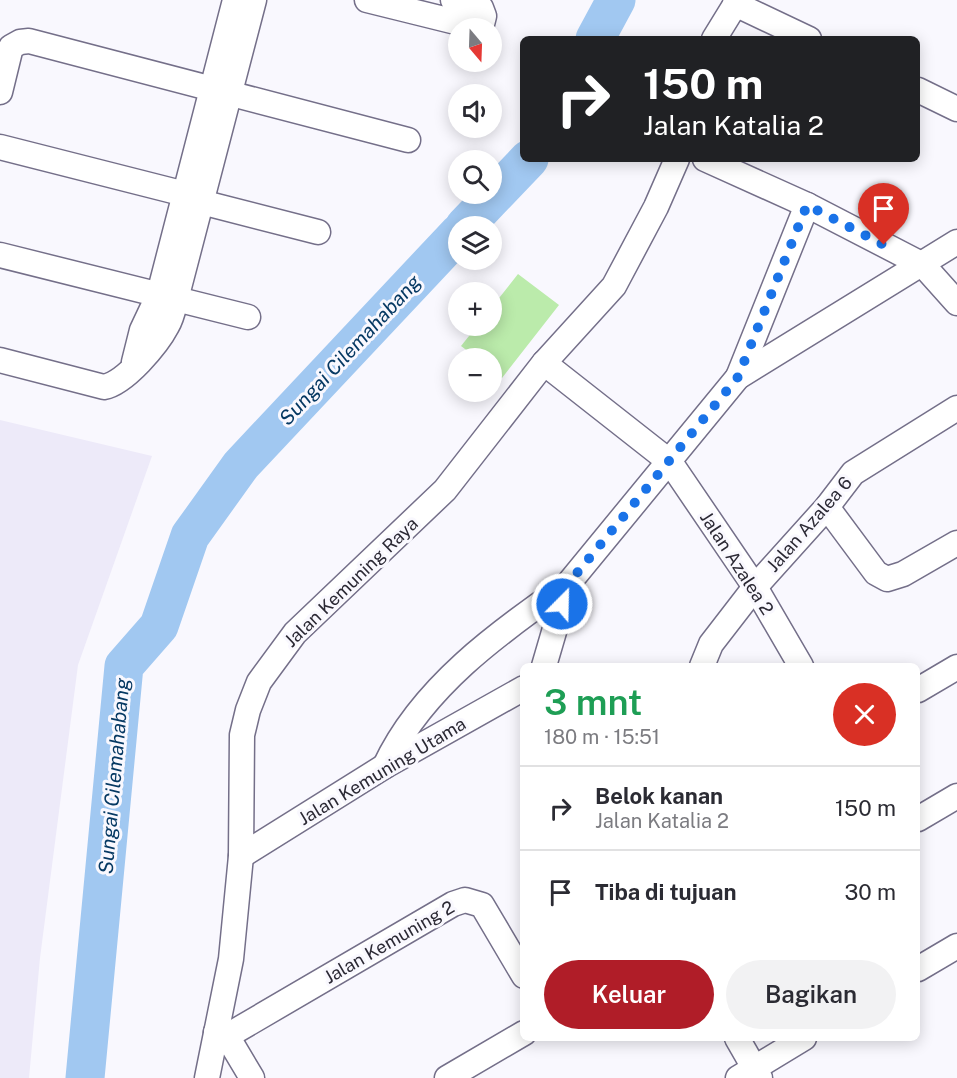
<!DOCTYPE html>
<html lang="id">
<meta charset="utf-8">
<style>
:root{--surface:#fff;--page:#f2f2f3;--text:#2b2b33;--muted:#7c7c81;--line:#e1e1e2;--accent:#b01d28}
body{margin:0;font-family:"Public Sans",sans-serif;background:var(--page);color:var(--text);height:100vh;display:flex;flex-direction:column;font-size:22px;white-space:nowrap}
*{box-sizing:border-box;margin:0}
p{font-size:20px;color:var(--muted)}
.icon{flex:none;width:33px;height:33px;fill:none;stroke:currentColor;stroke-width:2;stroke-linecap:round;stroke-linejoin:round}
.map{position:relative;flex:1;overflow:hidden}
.panel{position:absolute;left:520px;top:663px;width:400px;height:378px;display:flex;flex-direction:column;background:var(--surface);border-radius:9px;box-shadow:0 3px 15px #0003}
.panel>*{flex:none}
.banner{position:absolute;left:520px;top:36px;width:400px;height:126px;border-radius:9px;box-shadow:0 3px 15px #0003;background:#202124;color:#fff;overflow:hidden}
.needle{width:39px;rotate:161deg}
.tools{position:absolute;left:448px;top:18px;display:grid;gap:12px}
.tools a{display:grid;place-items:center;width:54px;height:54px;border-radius:50%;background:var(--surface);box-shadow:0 3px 15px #0003;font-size:30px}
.pin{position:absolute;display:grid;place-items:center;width:51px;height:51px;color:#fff;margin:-62px -26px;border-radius:50% 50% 50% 0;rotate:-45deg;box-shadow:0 0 6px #0007}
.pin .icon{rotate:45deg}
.me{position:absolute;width:66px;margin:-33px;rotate:23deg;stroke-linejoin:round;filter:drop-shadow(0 0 4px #0008)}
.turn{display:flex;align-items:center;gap:21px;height:126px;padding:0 24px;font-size:27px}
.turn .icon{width:78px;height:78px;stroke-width:2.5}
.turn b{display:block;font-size:42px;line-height:51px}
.round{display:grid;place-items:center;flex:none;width:63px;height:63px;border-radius:32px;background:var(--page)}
.head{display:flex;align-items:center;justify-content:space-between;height:102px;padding:0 24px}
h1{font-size:36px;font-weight:600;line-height:45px;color:#1e9e55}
.button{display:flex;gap:12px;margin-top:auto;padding:12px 24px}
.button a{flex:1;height:69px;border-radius:36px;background:var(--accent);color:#fff;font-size:24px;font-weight:600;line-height:69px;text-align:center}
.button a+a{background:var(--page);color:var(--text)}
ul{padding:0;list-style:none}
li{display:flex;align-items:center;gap:18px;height:84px;padding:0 24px;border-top:2px solid var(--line)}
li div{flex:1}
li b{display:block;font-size:22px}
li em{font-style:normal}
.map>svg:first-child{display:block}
.built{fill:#edeaf9}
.green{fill:#bbebab}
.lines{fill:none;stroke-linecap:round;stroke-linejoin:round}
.river{stroke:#a1c8f1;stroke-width:39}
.street-casing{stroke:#746f89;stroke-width:27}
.street{stroke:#fff;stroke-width:24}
.route{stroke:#1a73e8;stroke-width:10;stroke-dasharray:0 18}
.labels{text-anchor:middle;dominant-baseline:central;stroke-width:6;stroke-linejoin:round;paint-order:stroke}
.street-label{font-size:18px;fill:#2b2934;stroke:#f9f8fe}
.water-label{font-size:20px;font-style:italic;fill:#063963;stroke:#f9f8fe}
</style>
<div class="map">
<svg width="957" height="1078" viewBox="0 0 957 1078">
<rect width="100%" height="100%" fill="#f9f8fe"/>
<path class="built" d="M 0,420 L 152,456 L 78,665 L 40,958 L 29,1078 L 0,1078 Z"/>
<path class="green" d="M 518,274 L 559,305 L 502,378 L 492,370 L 492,358 L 477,358 L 461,346 L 477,326 L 492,326 L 492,307 Z"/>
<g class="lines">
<g class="river">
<path d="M 595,39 L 616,0"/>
<path d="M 465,226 L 529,159"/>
<path d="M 85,1078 L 124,666 L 159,626 L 190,536 L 241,465 L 459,233"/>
</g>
<g class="street-casing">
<g id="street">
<path d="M 367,0 L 476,27 L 482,24 L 484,16 L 481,8 L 453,0"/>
<path d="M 735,4 L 809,39"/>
<path d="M 714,39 L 738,0"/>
<path d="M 918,90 L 957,109"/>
<path d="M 0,92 L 11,47 L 20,42 L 29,41 L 408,140"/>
<path d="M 0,147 L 185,194"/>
<path d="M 705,159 L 807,205 L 923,265 L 957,303"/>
<path d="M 201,202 L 318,232"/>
<path d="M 0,255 L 248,317"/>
<path d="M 0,360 L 104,387 C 125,383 157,345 167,326 C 172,318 174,307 176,299 L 254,0"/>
<path d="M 134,362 L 142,330 L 159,294 L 235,0"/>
<path d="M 544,363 L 670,462 L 755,587 L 801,666"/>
<path d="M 738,377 L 807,205"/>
<path d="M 827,507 L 876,573 L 887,579 L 903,574 L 957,543"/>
<path d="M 544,666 L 568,584 L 738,377 L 957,242"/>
<path d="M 702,666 L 711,644 L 755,587 L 827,507 L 853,473 L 957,408"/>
<path d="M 918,690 L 957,667"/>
<path d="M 385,766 C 421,688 499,632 568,584"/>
<path d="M 918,819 L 957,796"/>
<path d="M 241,856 L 385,766 L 524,688"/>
<path d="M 918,969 L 957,946"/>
<path d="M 216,1032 L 227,1036 L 252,1078"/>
<path d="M 227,1036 L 453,904 L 465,900 L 482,905 L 524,976"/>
<path d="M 737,1038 L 760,1078"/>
<path d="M 207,1078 L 231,959 L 241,856 L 242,735 L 248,710 L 259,682 L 295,633 L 445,490 L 544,363 L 614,286 L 656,207 L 677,159"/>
<path d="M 447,1078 L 524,1033"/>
<path d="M 738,1078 L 804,1038"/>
</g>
</g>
<use href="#street" class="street"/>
</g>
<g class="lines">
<path class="route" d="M 562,604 L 568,584 L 738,377 L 807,205 L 884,245"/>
</g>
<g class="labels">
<g class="street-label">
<text transform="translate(809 524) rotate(-49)">Jalan Azalea 6</text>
<text transform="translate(737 563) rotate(57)">Jalan Azalea 2</text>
<text transform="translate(351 582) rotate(-44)">Jalan Kemuning Raya</text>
<text transform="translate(382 771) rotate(-31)">Jalan Kemuning Utama</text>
<text transform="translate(389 942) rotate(-30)">Jalan Kemuning 2</text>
</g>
<g class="water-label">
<text transform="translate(350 350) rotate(-47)">Sungai Cilemahabang</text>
<text transform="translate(114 776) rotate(-85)">Sungai Cilemahabang</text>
</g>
</g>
</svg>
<div class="tools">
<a><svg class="needle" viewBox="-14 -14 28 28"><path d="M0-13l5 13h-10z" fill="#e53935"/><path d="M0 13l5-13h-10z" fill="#7c7c81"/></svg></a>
<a><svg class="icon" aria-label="sound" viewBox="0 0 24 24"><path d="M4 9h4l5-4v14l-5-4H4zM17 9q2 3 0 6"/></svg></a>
<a><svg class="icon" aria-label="search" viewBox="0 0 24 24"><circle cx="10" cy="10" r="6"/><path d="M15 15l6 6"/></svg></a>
<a><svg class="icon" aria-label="layers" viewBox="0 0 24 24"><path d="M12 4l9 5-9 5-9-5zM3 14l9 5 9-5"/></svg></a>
<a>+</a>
<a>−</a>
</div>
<div class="pin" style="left:884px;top:245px;background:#d93025"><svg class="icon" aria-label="arrive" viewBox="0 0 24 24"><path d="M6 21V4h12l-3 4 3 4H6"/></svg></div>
<svg class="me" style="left:562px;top:604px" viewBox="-20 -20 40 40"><circle r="17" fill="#1a73e8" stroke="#fff" stroke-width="3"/><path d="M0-11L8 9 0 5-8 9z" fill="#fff"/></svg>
<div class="banner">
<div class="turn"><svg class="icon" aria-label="right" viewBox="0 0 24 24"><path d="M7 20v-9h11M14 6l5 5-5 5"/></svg><div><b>150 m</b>Jalan Katalia 2</div></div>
</div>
<section class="panel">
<div class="head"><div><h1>3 mnt</h1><p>180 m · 15:51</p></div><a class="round" style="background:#d93025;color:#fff"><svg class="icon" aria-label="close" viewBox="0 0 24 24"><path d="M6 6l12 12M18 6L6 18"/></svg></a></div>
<ul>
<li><svg class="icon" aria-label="right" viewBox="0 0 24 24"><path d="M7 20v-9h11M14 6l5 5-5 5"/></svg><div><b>Belok kanan</b><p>Jalan Katalia 2</p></div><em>150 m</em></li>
<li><svg class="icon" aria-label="arrive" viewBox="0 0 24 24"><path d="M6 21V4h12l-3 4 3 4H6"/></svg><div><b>Tiba di tujuan</b></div><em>30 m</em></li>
</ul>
<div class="button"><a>Keluar</a><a>Bagikan</a></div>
</section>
</div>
